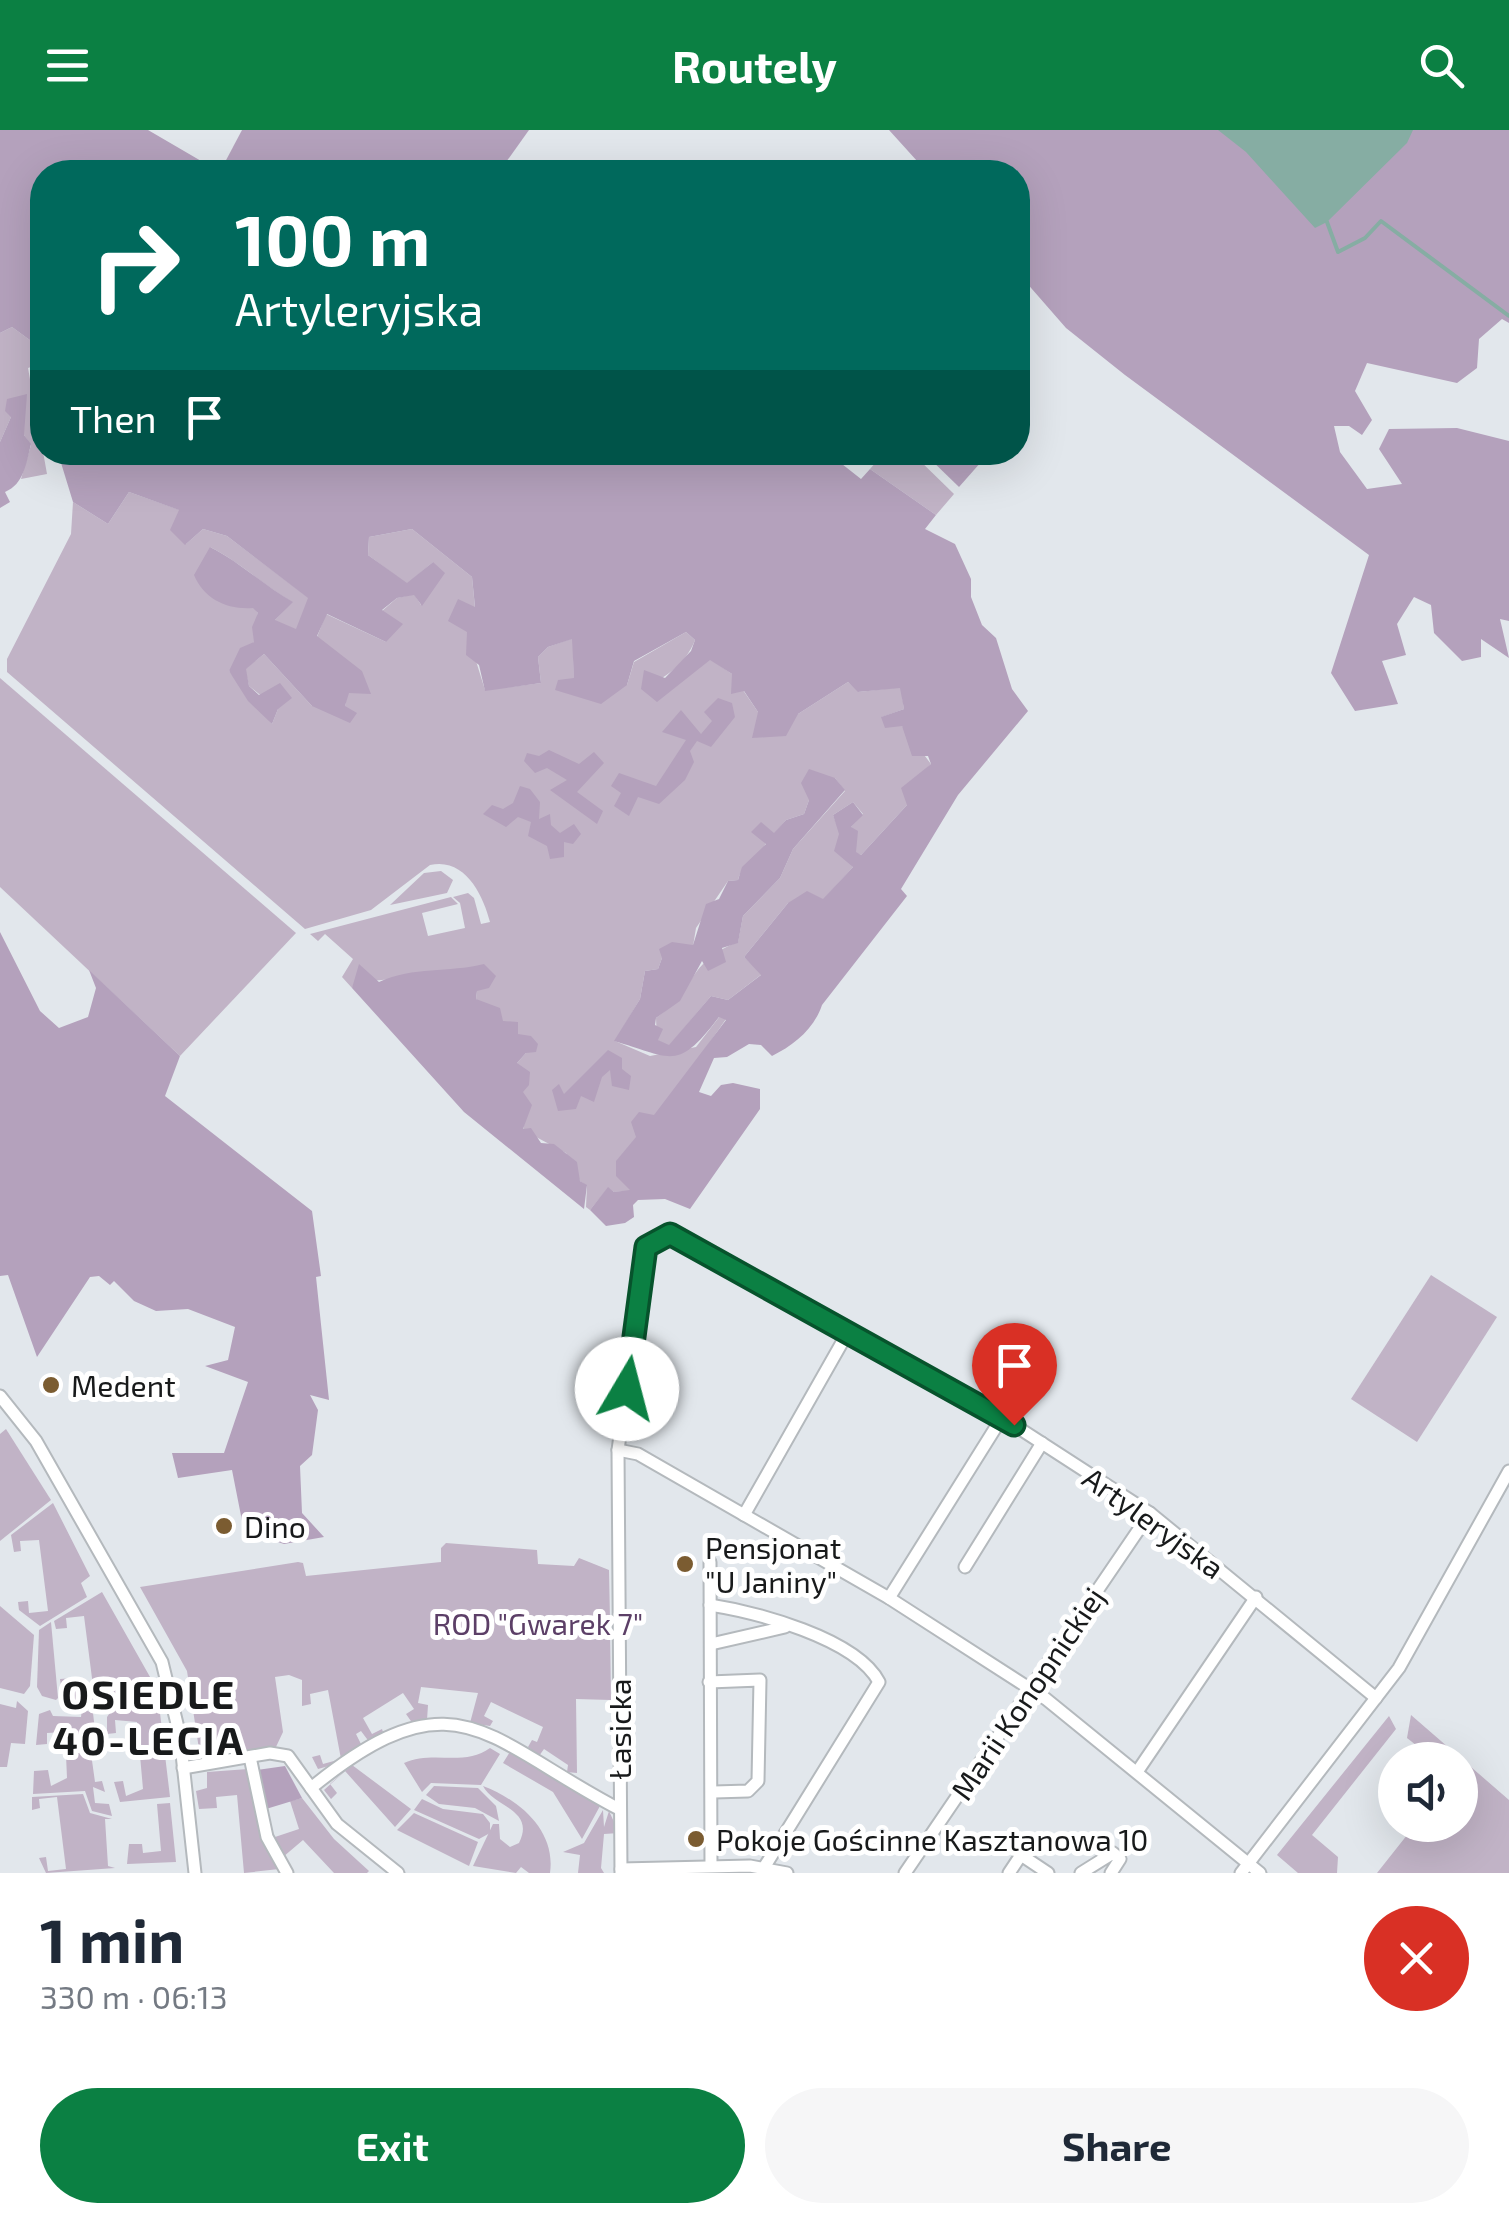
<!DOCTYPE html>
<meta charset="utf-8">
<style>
:root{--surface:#fff;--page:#f6f6f7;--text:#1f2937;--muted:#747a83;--accent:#0b8043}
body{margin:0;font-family:"Exo 2",sans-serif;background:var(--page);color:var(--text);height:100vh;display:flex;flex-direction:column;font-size:38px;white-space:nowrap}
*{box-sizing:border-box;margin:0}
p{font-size:32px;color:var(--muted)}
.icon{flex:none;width:55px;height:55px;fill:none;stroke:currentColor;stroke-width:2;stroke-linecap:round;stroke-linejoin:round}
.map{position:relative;height:1743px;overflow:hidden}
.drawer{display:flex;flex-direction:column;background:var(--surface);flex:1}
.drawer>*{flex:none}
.top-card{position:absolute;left:30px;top:30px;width:1000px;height:305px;border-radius:40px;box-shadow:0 10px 40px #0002;background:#00695c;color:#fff;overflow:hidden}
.tools{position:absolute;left:1378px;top:1612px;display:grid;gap:20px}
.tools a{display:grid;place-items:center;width:100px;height:100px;border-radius:50%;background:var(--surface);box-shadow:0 10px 40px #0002;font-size:50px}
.pin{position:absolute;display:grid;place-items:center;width:85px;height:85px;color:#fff;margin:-102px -42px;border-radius:50% 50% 50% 0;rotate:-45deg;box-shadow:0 0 10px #0007}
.pin .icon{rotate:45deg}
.me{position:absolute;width:110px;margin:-55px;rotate:8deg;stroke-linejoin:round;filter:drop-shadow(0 0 8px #0008)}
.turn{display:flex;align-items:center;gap:35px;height:210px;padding:0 40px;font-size:45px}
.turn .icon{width:130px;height:130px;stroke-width:2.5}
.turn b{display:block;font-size:70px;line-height:85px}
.then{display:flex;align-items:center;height:95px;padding:0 40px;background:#0003;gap:20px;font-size:38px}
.round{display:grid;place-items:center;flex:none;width:105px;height:105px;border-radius:52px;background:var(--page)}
.headline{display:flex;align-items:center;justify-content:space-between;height:170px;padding:0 40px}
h1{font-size:60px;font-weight:700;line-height:75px}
.action{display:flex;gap:20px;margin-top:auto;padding:20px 40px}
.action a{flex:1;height:115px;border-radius:60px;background:var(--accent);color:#fff;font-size:40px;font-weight:700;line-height:115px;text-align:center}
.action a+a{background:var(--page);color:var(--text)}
header{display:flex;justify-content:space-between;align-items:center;height:130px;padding:0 40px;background:var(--accent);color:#fff;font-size:45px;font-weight:700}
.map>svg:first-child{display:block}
.green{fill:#c1b3c6}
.forest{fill:#b4a1bc}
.water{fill:#86ada3}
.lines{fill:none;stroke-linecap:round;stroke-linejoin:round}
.stream{stroke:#86ada3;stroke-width:4}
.minor-casing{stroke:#b4b9bd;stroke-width:15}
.minor{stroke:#fff;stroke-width:11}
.route-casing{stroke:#07532c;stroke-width:25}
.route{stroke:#0b8043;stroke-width:18}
.poi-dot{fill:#7b5c31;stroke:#fff;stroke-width:4}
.labels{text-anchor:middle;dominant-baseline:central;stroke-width:10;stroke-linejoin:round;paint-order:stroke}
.poi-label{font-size:30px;fill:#181a1b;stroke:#fff;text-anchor:start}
.street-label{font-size:30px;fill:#181a1b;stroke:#fff}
.park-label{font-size:30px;fill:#5c3f67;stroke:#fff}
.district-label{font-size:40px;font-weight:bold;letter-spacing:2.5px;fill:#181a1b;stroke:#fff}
</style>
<header><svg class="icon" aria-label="menu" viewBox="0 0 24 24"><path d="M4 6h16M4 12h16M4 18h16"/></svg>Routely<svg class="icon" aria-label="search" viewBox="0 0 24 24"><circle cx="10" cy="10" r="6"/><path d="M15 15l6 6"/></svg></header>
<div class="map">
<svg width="1509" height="1743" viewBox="0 0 1509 1743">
<rect width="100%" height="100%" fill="#e2e7ec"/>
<g class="green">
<path d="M 12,197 L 42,219 L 42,255 L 37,235 L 28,238 L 47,344 L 21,349 L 31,315 L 24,305 L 24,291 L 11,287 L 0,312 L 0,203 Z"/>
<path d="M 884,323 L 912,323 L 954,364 L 936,385 L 870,339 Z"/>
<path d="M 129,362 L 180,380 L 186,414 L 203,399 L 227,406 L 309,468 L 297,500 L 274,491 L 292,472 C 263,455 240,432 210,417 L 258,483 L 254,512 L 229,541 L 272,594 L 278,579 L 249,556 L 245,539 L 264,524 L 312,576 L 345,576 C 352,550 337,523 317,507 L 326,484 L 386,512 L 382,481 L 397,468 L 414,464 L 421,475 L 433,432 L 407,454 L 368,425 L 369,407 L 412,399 L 472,447 L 475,478 L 467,502 L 485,560 L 541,553 L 538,527 L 548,517 L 573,508 L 574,548 L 627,555 L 634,532 L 686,502 L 695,510 C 686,534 664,549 641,559 L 710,529 L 732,544 L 758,582 L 798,584 L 848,552 L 859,562 L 901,557 L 904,579 L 882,587 L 902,596 L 931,634 L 921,644 L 907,675 L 861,725 L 856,723 L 851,697 L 863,684 L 853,672 L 833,685 L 853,737 L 823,770 L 788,773 L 744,827 L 762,844 L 728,870 L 711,866 L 669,916 L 657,910 L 656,888 C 695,862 687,831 738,812 L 743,786 L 780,748 L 793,719 L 845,661 L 835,648 L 809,670 L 804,684 L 786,690 L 774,704 L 761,693 L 766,713 C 757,729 743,732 738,750 L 728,751 L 696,798 L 693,816 L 662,828 L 658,839 L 645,841 L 640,869 L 615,911 L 650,926 L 696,917 L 720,886 L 726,889 L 675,962 L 637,1007 L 630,1061 L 614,1062 L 608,1058 L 590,1080 L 586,1077 L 587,1056 L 580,1051 L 566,1023 L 523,1000 L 526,985 L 517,933 L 526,923 L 518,904 L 476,869 L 477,861 C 413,824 418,855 357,850 L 352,858 L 342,847 L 353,829 L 325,804 L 318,811 L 310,804 L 451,767 L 458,774 L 422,783 L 428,806 L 465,798 L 460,773 L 453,767 L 468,763 L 474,768 L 481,794 L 490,792 C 483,765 465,727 430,735 L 371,780 L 305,799 L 7,542 L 7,529 L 71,404 L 73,372 L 108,394 Z"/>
<path d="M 0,548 L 296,803 L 180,926 L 0,757 Z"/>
<path d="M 441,741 L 453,750 L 447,763 L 390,775 L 424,743 Z"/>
<path d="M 1431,1145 L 1497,1187 L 1417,1312 L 1351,1269 Z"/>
<path d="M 6,1299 L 51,1370 L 0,1411 L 0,1304 Z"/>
<path d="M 53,1373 L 90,1446 L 81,1453 L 87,1467 L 40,1496 L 19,1480 L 18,1472 L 28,1471 L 29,1483 L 48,1481 L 39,1410 L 20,1411 L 21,1421 L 14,1422 L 11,1405 Z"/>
<path d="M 446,1413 L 537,1420 L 538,1434 L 574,1436 L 579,1428 L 609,1440 L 610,1489 L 596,1491 L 597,1500 L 610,1499 L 611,1570 L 576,1569 L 577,1643 L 567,1642 L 568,1635 L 544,1619 L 539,1626 L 528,1617 L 532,1610 L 537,1612 L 543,1597 L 491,1572 L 484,1586 L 493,1591 L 490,1596 L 470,1593 L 478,1563 L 421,1557 L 418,1573 L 428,1575 L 427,1590 L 413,1594 L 406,1584 L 414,1579 L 403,1563 L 363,1588 L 372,1604 L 382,1599 L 384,1605 L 370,1613 L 361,1601 L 356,1604 L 363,1618 L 343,1632 L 318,1639 L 312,1627 L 320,1625 L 323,1634 L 341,1629 L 328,1560 L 310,1564 L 311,1574 L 302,1576 L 302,1550 L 289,1545 L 275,1547 L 283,1602 L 275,1619 L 206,1626 L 199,1619 L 187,1541 L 140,1457 L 298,1432 L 303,1433 L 306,1446 L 441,1432 L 441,1418 Z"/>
<path d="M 102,1462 L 154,1554 L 102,1571 L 63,1570 L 60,1549 L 74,1548 L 75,1558 L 93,1556 L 84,1486 L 66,1488 L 67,1498 L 56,1499 L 54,1491 Z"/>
<path d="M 0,1476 L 34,1505 L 30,1556 L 24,1564 L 0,1558 Z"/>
<path d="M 51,1492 L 58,1568 L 56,1570 L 42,1566 L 37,1557 L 39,1500 Z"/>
<path d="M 17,1571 L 28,1581 L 25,1614 L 11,1613 L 7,1637 L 0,1637 L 0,1574 L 16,1578 Z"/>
<path d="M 141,1572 L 160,1583 L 170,1667 L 120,1672 L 114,1652 L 123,1651 L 126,1666 L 143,1659 L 137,1592 L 115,1590 L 116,1603 L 107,1604 L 107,1587 L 112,1580 Z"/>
<path d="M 50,1580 L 53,1586 L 81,1587 L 82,1579 L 93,1583 L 95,1600 L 88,1602 L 95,1652 L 102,1651 L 105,1662 L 93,1657 L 95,1673 L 109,1674 L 112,1686 L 92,1681 L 85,1661 L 33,1664 L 34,1641 L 48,1640 L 51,1656 L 67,1648 L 65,1602 L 47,1603 L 47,1614 L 36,1615 L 39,1584 Z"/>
<path d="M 1411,1585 L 1509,1670 L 1509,1743 L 1377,1743 L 1415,1695 L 1460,1695 L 1460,1630 L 1435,1630 L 1407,1608 Z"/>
<path d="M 1389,1586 L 1396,1599 L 1312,1705 L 1338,1727 L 1337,1743 L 1298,1743 L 1277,1725 Z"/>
<path d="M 490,1618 L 500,1624 L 481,1655 L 431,1653 L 422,1662 L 404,1633 C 432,1620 465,1637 490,1618 Z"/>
<path d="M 511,1620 L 600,1676 L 582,1709 L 553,1662 L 503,1633 Z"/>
<path d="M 352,1635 L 411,1679 L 395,1697 L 345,1641 L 330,1654 L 337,1663 L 331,1669 L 324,1660 Z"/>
<path d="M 248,1639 L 269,1721 L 279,1739 L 244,1743 L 237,1665 L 216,1667 L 217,1678 L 199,1679 L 196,1661 L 207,1658 L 207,1642 Z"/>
<path d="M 434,1656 L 478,1658 L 496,1676 L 499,1691 L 475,1678 L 439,1674 L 426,1665 Z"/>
<path d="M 483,1656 C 520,1670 556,1701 550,1743 L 529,1743 L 521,1737 L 516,1743 L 473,1736 L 493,1694 L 499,1694 L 500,1709 L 510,1717 L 519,1713 C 536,1679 493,1677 483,1656 Z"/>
<path d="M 83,1664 L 90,1683 L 112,1689 L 105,1689 L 108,1736 L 115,1738 L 46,1743 L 39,1728 L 46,1727 L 48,1741 L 66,1739 L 57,1667 L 39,1669 L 40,1678 L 32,1680 L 32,1667 Z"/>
<path d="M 302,1668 L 334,1709 L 369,1741 L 367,1743 L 334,1743 L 303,1710 L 283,1727 L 275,1707 L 299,1699 L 290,1671 Z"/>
<path d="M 422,1669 L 443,1679 L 483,1684 L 490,1693 L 490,1703 L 479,1709 L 414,1680 Z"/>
<path d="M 170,1673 L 176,1732 L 127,1734 L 129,1714 L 142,1714 L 143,1723 L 161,1721 L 157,1674 Z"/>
<path d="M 603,1680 L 604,1697 L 609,1681 L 619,1703 L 604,1704 L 601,1738 L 604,1743 L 578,1743 L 580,1725 L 563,1722 L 584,1713 Z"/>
<path d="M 414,1683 L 478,1712 L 469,1736 L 397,1700 Z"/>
</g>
<g class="forest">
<path d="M 0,0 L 148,0 L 220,42 L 42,42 L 42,219 L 12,197 L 0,203 Z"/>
<path d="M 242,0 L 529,0 L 499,42 L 232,42 L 224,34 Z"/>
<path d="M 889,0 L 1509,0 L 1509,193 L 1502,189 L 1479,209 L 1477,238 L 1457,253 L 1367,233 L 1355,261 L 1372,290 L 1362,305 L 1349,296 L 1334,296 L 1340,322 L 1367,359 L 1402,354 L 1379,319 L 1389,299 L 1457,298 L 1509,311 L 1509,491 L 1500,489 L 1509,528 L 1481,509 L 1481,527 L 1462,531 L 1434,503 L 1431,475 L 1414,467 L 1397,494 L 1406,525 L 1382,531 L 1398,574 L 1355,581 L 1331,543 L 1369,425 L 1125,245 L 1066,198 L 1018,143 L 1018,42 L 927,42 Z"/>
<path d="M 27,264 L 24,305 L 31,314 C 26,334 24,354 5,362 L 10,372 L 0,378 L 0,312 L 11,287 L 5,281 L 7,269 Z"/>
<path d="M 58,323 L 123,323 L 143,334 L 147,330 L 136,323 L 828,323 L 861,349 L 870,339 L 936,385 L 925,399 L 955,414 L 971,449 L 971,467 L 982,495 L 996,508 L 1012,559 L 1028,581 L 958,665 L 901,759 L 907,766 L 822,875 C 814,899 794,915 772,926 L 761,915 L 749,914 L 727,927 L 714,928 L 699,962 L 711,966 L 721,955 L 733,953 L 760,959 L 760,979 L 690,1079 L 665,1069 L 638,1070 L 633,1075 L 634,1087 L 625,1093 L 606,1096 L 590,1080 L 608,1057 L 614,1062 L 630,1060 L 616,1046 L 616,1031 L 636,1007 L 631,992 L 639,982 L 654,985 L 726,890 L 719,887 C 677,942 673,928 614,911 L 640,869 L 645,841 L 658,839 L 662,828 L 659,819 L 672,812 L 693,815 L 706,774 L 719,769 L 728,751 L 738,750 L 742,737 L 766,714 L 751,702 L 761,692 L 774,703 L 786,690 L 804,684 L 809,670 L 801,653 L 809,639 L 835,648 L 845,660 L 793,719 L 780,748 L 743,786 L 738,813 L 722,818 L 726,832 L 708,841 L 702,831 L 680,871 L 656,888 L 655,895 L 663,899 L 658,910 L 669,915 L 711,866 L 728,870 L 761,845 L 744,827 L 788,773 L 807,761 L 823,769 L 853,737 L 834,721 L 839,704 L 833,685 L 853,672 L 863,685 L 851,697 L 858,701 L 856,722 L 861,725 L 907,675 L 901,658 L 931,634 L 928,626 L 912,626 L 902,596 L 885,598 L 881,587 L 904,579 L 900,558 L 858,562 L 848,552 L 798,584 L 786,606 L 752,608 L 758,582 L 744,561 L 731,564 L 732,544 L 710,530 L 657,572 L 641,559 L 644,540 L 665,548 L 691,521 L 695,510 L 686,502 L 634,531 L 627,555 L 601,574 L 555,560 L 558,550 L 574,548 L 572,509 L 548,517 L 538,527 L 541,553 L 485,561 L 479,535 L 466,525 L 467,502 L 448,491 L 458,469 L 475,477 L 472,447 L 412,399 L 369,407 L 368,425 L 407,453 L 433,432 L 445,443 L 422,476 L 414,465 L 397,468 L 382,480 L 403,494 L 386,512 L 327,484 L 317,506 L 362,541 L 371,564 L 349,563 L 345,576 L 357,583 L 350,593 L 312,576 L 264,524 L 246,539 L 249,556 L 259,565 L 280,553 L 292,568 L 278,579 L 272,594 L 248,571 L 229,541 L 240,518 L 254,512 L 252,497 L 258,483 L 253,478 C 227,480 204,469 194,445 L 210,417 C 240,432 263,455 293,472 L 275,490 L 296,499 L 308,468 L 227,406 L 203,399 L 185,415 L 170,400 L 179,380 L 129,362 L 108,394 L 73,372 Z"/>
<path d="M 924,323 L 989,323 L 959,357 Z"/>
<path d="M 718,568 L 732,573 L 735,587 L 711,617 L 697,611 L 690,621 L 694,632 L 685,650 L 659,674 L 638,667 L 629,686 L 614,676 L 621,663 L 611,656 L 619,643 L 656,656 L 686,610 L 662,602 L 681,580 L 701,604 L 712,591 L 704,582 Z"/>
<path d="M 549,620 L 579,634 L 594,622 L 604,633 L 577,662 L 603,681 L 597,694 L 550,660 L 567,650 L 547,638 L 535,643 L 524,631 L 527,623 L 539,626 Z"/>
<path d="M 520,656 L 530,659 L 540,672 L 539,689 L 550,684 L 551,695 L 560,703 L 574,694 L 581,704 L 573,714 L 564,712 L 564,727 L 550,729 L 547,716 L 528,706 L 531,692 L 518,687 L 506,697 L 483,684 L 492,675 L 503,679 L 513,673 Z"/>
<path d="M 0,802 L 40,881 L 59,898 L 88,887 L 96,858 L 89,840 L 180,926 L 165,966 L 312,1081 L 321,1146 L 316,1147 L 329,1270 L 310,1265 L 318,1280 L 312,1325 L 300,1336 L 302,1383 L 324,1407 L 284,1414 L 244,1401 L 232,1340 L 178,1348 L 172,1323 L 224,1323 L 248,1252 L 205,1236 L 228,1230 L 235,1197 L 188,1179 L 156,1181 L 134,1171 L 114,1151 L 110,1155 L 99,1146 L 90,1147 L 37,1227 L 8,1145 L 0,1146 Z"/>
<path d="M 359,834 L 379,852 C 414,836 448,843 484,834 L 496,846 L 489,858 L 477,861 L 476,869 L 500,878 L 503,891 L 518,892 L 518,904 L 531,906 L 538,914 L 536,922 L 526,923 L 517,933 L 530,942 L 529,955 L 523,962 L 532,975 L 523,999 L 531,998 L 541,1013 L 554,1014 L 577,1032 L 580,1051 L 587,1055 L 584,1079 L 464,982 L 352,858 Z"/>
<path d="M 608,920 L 622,928 L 622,939 L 631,946 L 629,960 L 612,956 L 610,940 L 602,947 L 594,972 L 581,966 L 576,979 L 558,981 L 552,960 L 559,954 L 564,964 Z"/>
<path d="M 285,1636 L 302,1668 L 266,1679 L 257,1640 Z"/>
</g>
<path class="water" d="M 1218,0 L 1413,0 L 1407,13 L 1327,92 L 1315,98 L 1246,22 Z"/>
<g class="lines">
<path class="stream" d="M 1327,92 L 1338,122 L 1365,108 L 1381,91 L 1509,186"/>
<g class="minor-casing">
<g id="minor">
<path d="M 0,1266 L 36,1311 L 162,1532 L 180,1606 L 195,1743"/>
<path d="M 618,1320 L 638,1324 L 889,1468 L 1046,1569 L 1260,1743"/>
<path d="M 744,1385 L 848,1202"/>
<path d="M 710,1432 L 711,1736"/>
<path d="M 965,1437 L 1042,1313"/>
<path d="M 889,1468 L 1001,1289"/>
<path d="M 710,1475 C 755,1482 856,1508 879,1552 L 765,1736"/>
<path d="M 711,1514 L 785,1497"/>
<path d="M 709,1552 L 760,1550 L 758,1651 L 748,1661 L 714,1662"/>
<path d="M 250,1627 L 267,1707 L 287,1743"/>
<path d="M 183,1638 L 270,1623 L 288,1626 L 337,1694 L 398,1743"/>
<path d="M 1137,1642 L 1256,1467"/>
<path d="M 311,1658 C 456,1540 485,1609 619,1679"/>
<path d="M 621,1739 L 750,1736 L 787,1743"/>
<path d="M 621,1743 L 618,1320 L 646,1117 L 670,1104 L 1014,1295 L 1150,1383 L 1376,1568"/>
<path d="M 905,1743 L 1150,1383"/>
<path d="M 1009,1743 L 1021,1725 L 1048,1743"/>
<path d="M 1081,1743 L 1113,1723 L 1120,1729 L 1111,1743"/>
<path d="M 1241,1743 L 1399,1538 L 1509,1341"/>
</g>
</g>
<use href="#minor" class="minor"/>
</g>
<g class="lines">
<g class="route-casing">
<path id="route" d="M 627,1259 L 646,1117 L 670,1104 L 1014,1295"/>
</g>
<use href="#route" class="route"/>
</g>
<g class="poi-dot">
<circle cx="51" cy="1255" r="10"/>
<circle cx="224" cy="1396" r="10"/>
<circle cx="685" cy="1434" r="10"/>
<circle cx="696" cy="1709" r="10"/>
</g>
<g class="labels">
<g class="poi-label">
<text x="71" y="1255">Medent</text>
<text x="244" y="1396">Dino</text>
<text x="705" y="1417">Pensjonat<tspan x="705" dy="34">"U Janiny"</tspan></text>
<text x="716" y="1709">Pokoje Gościnne Kasztanowa 10</text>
</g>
<g class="street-label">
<text transform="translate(1154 1392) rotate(36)">Artyleryjska</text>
<text transform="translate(1027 1563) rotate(-56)">Marii Konopnickiej</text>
<text transform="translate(619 1599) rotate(-90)">Łasicka</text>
</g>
<g class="park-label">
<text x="538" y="1493">ROD "Gwarek 7"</text>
</g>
<g class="district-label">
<text x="149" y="1563">OSIEDLE<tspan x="149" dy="46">40-LECIA</tspan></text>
</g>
</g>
</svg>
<div class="tools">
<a><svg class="icon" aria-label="sound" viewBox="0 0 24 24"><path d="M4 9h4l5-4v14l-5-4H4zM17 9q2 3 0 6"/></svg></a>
</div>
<div class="pin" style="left:1014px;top:1295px;background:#d93025"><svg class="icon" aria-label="arrive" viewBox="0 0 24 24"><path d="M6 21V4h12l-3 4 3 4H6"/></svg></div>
<svg class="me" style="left:627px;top:1259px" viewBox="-20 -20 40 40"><circle r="19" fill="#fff"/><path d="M0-13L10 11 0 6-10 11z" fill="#0b8043"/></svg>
<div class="top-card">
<div class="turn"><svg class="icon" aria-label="right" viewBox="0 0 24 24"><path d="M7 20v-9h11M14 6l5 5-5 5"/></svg><div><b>100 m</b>Artyleryjska</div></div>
<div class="then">Then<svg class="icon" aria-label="arrive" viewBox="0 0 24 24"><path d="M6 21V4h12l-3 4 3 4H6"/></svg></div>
</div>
</div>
<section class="drawer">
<div class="headline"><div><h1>1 min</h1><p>330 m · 06:13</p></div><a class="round" style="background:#d93025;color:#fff"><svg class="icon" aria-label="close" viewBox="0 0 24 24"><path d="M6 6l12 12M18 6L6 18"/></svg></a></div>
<div class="action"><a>Exit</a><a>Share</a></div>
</section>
